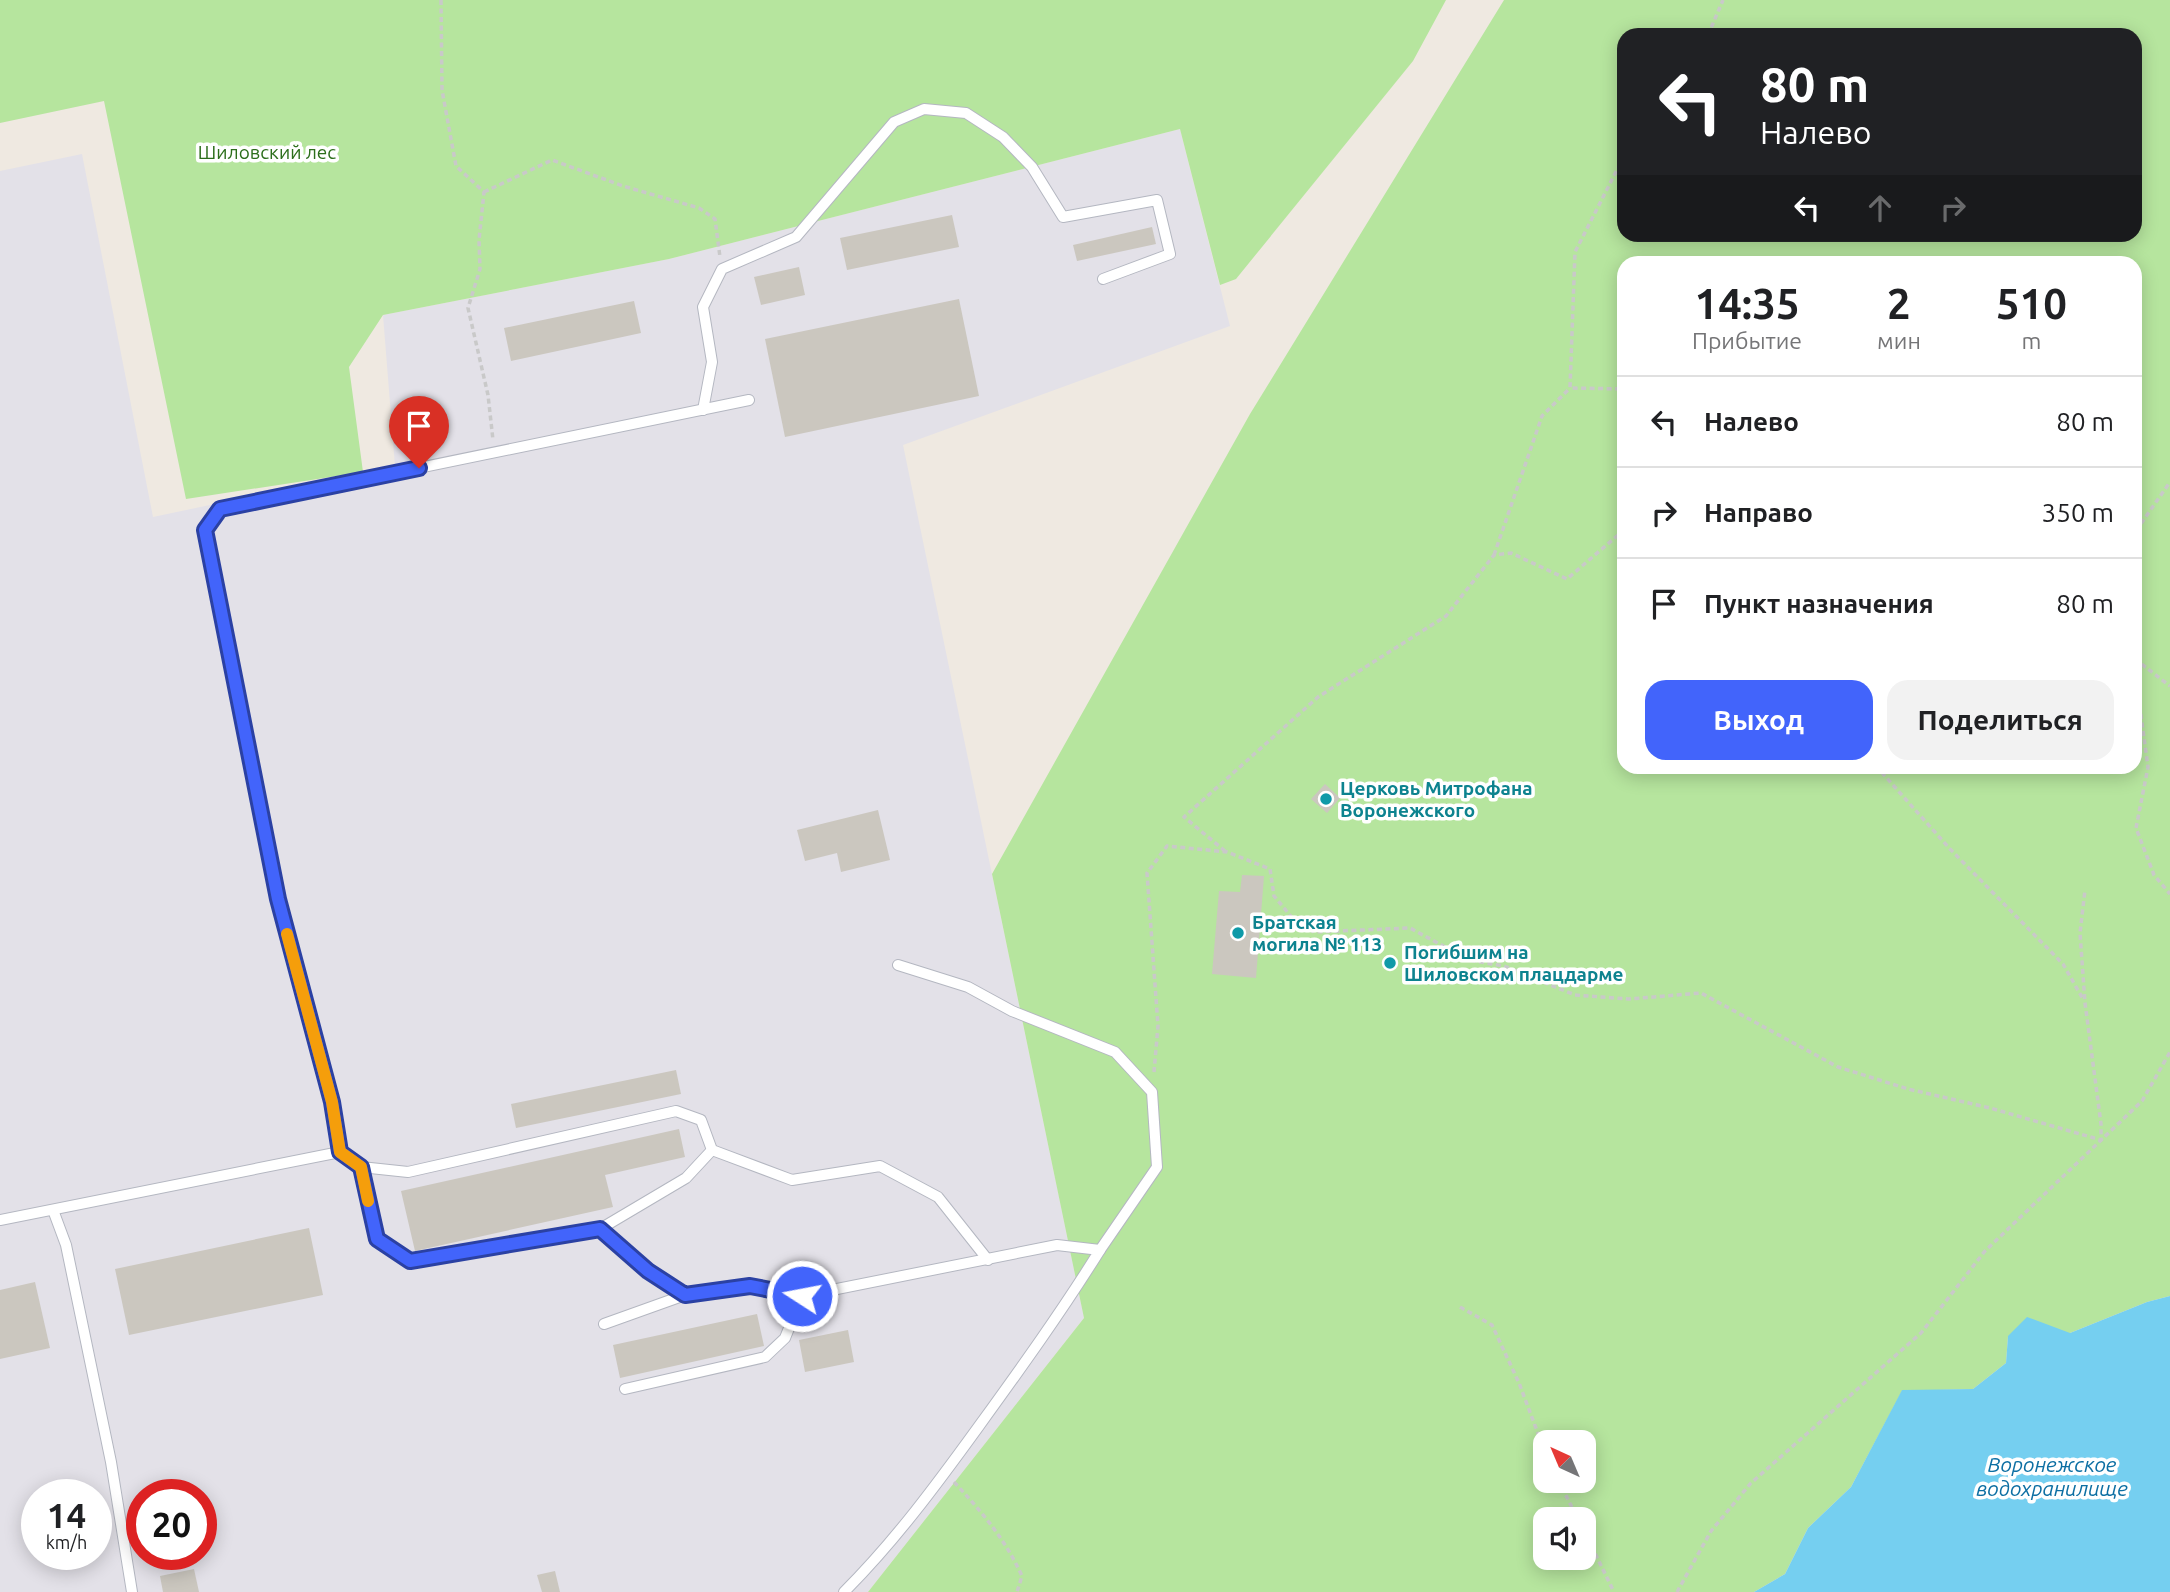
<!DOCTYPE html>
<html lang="ru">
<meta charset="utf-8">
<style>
:root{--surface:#fff;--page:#f2f2f2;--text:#202124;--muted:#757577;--line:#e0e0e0;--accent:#4264fb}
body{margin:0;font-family:Ubuntu,sans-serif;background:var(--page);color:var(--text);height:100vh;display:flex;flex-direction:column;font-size:26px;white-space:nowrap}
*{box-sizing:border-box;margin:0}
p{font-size:23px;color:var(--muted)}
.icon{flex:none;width:38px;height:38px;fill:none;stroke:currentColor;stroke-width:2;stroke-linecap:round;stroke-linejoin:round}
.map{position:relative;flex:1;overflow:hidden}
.details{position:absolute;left:1617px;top:256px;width:525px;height:518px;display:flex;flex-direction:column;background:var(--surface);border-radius:21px;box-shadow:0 4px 18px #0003}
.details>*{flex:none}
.top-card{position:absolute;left:1617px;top:28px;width:525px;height:214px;border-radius:21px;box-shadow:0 4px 18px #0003;background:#202124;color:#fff;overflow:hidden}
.needle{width:46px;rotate:316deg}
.fabs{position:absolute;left:1533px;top:1430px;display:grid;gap:14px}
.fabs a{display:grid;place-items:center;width:63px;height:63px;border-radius:14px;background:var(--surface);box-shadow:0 4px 18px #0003;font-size:35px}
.speed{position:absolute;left:21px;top:1479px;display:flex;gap:14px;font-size:35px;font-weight:700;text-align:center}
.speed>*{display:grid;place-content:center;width:91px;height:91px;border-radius:50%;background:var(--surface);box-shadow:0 4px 18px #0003;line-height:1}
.speed small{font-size:18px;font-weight:400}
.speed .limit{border:10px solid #d22;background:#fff;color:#111}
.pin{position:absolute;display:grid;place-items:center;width:60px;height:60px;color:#fff;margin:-72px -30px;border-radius:50% 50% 50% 0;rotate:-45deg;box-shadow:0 0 7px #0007}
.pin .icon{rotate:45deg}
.me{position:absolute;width:77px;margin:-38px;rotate:281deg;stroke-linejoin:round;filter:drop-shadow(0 0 5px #0008)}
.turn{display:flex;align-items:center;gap:24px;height:147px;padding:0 28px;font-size:32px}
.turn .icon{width:91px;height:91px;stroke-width:2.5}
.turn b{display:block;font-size:49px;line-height:60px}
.lanes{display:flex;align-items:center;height:66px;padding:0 28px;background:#0003;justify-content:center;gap:35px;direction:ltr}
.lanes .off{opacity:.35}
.eta{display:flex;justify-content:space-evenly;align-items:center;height:119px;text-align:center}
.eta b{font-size:42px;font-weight:700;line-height:49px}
.action{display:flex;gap:14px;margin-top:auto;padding:14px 28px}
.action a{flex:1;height:80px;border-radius:21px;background:var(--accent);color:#fff;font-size:28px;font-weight:700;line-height:80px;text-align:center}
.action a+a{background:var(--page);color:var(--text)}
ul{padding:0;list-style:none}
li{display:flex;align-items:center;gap:21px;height:91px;padding:0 28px;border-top:2px solid var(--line)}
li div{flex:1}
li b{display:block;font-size:26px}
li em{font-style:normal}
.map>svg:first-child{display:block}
.industrial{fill:#e3e1e8;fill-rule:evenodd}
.green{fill:#b6e59e;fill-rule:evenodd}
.water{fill:#75cff0}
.building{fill:#cbc7bf}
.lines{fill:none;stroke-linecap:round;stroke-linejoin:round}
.lane-casing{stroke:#b4b7c1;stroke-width:12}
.path{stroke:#c9c9c9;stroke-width:3.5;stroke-dasharray:5 3.5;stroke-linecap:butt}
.lane{stroke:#fff;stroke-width:10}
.route-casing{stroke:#2b41a3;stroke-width:18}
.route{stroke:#4264fb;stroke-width:12}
.slow{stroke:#f59e0b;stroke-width:12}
.culture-dot{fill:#0f9aa8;stroke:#fff;stroke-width:2.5}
.labels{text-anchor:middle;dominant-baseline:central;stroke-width:7;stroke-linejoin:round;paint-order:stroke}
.park-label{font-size:19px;fill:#2c6e1b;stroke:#fff}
.culture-label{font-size:19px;font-weight:bold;fill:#0d838f;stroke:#fff;text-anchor:start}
.water-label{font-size:21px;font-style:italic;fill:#0d6fa3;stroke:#fff}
</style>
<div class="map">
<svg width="2170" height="1592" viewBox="0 0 2170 1592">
<rect width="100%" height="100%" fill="#efe9e1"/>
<path class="industrial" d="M 1180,129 L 1230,326 L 903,445 L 1084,1318 L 868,1592 L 0,1592 L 0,171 L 82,154 L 153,517 L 395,466 L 383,315 L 669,259 ZM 37,1494 L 96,1494 L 96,1554 L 37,1554 ZM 142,1494 L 201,1494 L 201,1554 L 142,1554 Z"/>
<g class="green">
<path d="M 0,0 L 1446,0 L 1413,61 L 1236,279 L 1220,285 L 1180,129 L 669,259 L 383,315 L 349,367 L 363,472 L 186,499 L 104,101 L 0,123 Z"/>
<path d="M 1504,0 L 2170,0 L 2170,1296 L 2147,1302 L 2070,1333 L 2008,1336 L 2006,1363 L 1973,1389 L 1902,1391 L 1851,1487 L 1808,1528 L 1785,1574 L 1754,1592 L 868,1592 L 1084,1318 L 992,874 L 1250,414 ZM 1624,35 L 2135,35 L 2135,234 L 1624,234 ZM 1624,262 L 2135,262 L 2135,766 L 1624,766 ZM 1545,1442 L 1584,1442 L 1584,1480 L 1545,1480 ZM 1545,1519 L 1584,1519 L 1584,1558 L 1545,1558 Z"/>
</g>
<path class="water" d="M 2170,1296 L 2170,1592 L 1754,1592 L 1785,1574 L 1808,1528 L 1851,1487 L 1902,1390 L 1973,1389 L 2006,1363 L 2008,1336 L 2027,1317 L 2070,1333 L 2147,1302 Z"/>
<g class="building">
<path d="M 952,215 L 959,247 L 847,270 L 840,238 Z"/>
<path d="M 1152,227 L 1156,244 L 1077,261 L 1073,245 Z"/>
<path d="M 799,267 L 805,295 L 761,305 L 754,277 Z"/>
<path d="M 959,299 L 979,396 L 785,437 L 765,339 Z"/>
<path d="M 634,301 L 641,333 L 511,361 L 504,328 Z"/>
<path d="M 1325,784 L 1340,798 L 1327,813 L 1311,799 Z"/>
<path d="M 878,810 L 890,860 L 841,872 L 837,853 L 805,861 L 797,830 Z"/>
<path d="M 1242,875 L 1264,876 L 1256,978 L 1212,974 L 1219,891 L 1240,892 Z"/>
<path d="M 676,1070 L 681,1094 L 516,1128 L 511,1104 Z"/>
<path d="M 679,1129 L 685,1157 L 605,1175 L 613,1207 L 415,1251 L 401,1191 Z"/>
<path d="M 309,1228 L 323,1295 L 129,1335 L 115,1269 Z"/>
<path d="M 35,1282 L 50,1348 L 0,1359 L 0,1290 Z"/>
<path d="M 757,1314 L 764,1346 L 620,1378 L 613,1345 Z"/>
<path d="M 848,1330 L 854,1362 L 805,1372 L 799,1340 Z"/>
<path d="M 194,1569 L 199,1592 L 163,1592 L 160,1576 Z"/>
<path d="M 555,1571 L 560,1592 L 542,1592 L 537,1575 Z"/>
</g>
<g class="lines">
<g class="lane-casing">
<g id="lane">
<path d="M 703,410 L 712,362 L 703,307 L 722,269 L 796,237 L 894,122 L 924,109 L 966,113 L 1003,137 L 1032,167 L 1063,217 L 1157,200 L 1170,254 L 1103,279"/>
<path d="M 898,965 L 968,987 L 1012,1011 L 1115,1052 L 1152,1092 L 1157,1167 L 1100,1250"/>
<path d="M 340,1152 L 361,1167 L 377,1239 L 410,1261 L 600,1229 L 648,1271 L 685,1295"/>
<path d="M 361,1167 L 408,1172 L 676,1111 L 701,1120 L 712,1150"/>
<path d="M 53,1210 L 66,1245 L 111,1462 L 132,1592"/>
<path d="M 0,1220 L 340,1152 L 333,1102 L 278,899 L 205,530 L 220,509 L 749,400"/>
<path d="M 600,1229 L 686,1178 L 712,1150 L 792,1180 L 880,1166 L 938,1197 L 988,1260"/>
<path d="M 604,1324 L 685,1295 L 750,1286 L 802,1296 L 1057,1245 L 1100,1250 C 1062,1311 1021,1368 979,1426 C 937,1484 895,1541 844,1592"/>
<path d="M 625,1389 L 765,1357 L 785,1338 L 802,1296"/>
</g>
</g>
<g class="path">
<path d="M 441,0 L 442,90 L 456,166 L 484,192 L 479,240 L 480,269 L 468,308 L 488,395 L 493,440"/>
<path d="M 1708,35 L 1723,0"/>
<path d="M 1624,156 L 1575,252 L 1570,388 L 1624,389"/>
<path d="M 484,192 L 552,160 L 623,186 L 699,208 L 715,219 L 720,257"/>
<path d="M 1494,555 L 1542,416 L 1570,388"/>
<path d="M 2135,591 L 2140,525 L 2170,482"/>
<path d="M 2135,659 L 2170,686"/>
<path d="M 2135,672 L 2148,767 L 2136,828 L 2154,875 L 2170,894"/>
<path d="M 1876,766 L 1950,849 L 2063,964 L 2083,999"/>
<path d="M 1225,851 L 1184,817 L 1318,697 L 1446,616 L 1494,555 L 1511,553 L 1567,579 L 1624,530"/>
<path d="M 1154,1072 L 1158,1026 L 1147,873 L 1167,846 L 1227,852 L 1270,869 L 1274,896 L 1294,920 L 1314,932 L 1410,928 L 1469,960 L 1504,966 L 1575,995 L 1629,999 L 1701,993 L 1838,1067 L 1908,1089 L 1990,1108 L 2101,1140 L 2101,1124 L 2085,1003 L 2080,933 L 2085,890"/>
<path d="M 1460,1307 L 1492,1325 L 1519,1383 L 1545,1452"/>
<path d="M 1558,1480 L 1578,1519"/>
<path d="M 954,1482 C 982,1512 1005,1539 1022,1576 L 1017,1592"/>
<path d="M 1584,1531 L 1614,1592"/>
<path d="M 1677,1592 L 1711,1531 L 1751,1483 L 1921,1333 L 1985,1251 L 2142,1101 L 2170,1052"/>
</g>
<use href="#lane" class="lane"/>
</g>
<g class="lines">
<g class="route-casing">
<path id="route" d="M 419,468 L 220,509 L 205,530 L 278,899 L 332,1102 L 340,1152 L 361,1167 L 377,1239 L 410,1261 L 600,1229 L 648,1271 L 685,1295 L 750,1286 L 802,1296"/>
</g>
<use href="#route" class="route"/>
<path class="slow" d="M 287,934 L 332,1102 L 340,1152 L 361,1167 L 368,1201"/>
</g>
<g class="culture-dot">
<circle cx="1326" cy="799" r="7"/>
<circle cx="1238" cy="933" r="7"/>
<circle cx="1390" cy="963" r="7"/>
</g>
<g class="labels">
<g class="park-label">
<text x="267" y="152">Шиловский лес</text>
</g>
<g class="culture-label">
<text x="1340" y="788">Церковь Митрофана<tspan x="1340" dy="22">Воронежского</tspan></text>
<text x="1252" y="922">Братская<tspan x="1252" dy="22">могила № 113</tspan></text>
<text x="1404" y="952">Погибшим на<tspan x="1404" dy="22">Шиловском плацдарме</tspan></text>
</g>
<g class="water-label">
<text x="2052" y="1464">Воронежское<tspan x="2052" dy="24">водохранилище</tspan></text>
</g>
</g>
</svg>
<div class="fabs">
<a><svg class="needle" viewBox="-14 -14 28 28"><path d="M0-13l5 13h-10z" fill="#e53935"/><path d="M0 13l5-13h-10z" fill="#757577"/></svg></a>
<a><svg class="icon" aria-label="sound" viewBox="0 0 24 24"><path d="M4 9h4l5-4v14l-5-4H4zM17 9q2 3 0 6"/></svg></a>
</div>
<div class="speed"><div>14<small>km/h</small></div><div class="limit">20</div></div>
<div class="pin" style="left:419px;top:468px;background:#d93025"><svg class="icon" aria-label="arrive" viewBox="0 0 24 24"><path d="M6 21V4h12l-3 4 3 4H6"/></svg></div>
<svg class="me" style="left:802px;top:1296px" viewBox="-20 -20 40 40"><circle r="17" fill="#4264fb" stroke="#fff" stroke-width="3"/><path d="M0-11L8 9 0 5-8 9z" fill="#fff"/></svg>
<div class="top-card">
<div class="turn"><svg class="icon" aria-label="left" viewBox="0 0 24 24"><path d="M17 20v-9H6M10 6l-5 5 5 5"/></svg><div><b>80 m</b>Налево</div></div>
<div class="lanes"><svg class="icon" aria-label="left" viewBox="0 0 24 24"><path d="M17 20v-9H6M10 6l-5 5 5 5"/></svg><svg class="icon off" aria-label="ahead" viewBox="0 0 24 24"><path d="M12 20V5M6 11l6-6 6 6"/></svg><svg class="icon off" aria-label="right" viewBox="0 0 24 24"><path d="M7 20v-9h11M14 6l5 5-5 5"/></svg></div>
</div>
<section class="details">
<div class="eta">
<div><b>14:35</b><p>Прибытие</p></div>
<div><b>2</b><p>мин</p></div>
<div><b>510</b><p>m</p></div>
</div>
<ul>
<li><svg class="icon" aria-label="left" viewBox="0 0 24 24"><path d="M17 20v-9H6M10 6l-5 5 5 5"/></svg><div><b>Налево</b></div><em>80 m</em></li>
<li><svg class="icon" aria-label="right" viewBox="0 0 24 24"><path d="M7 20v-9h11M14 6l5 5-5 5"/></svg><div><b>Направо</b></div><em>350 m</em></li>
<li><svg class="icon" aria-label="arrive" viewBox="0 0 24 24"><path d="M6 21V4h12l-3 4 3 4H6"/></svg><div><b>Пункт назначения</b></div><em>80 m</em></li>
</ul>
<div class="action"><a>Выход</a><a>Поделиться</a></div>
</section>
</div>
